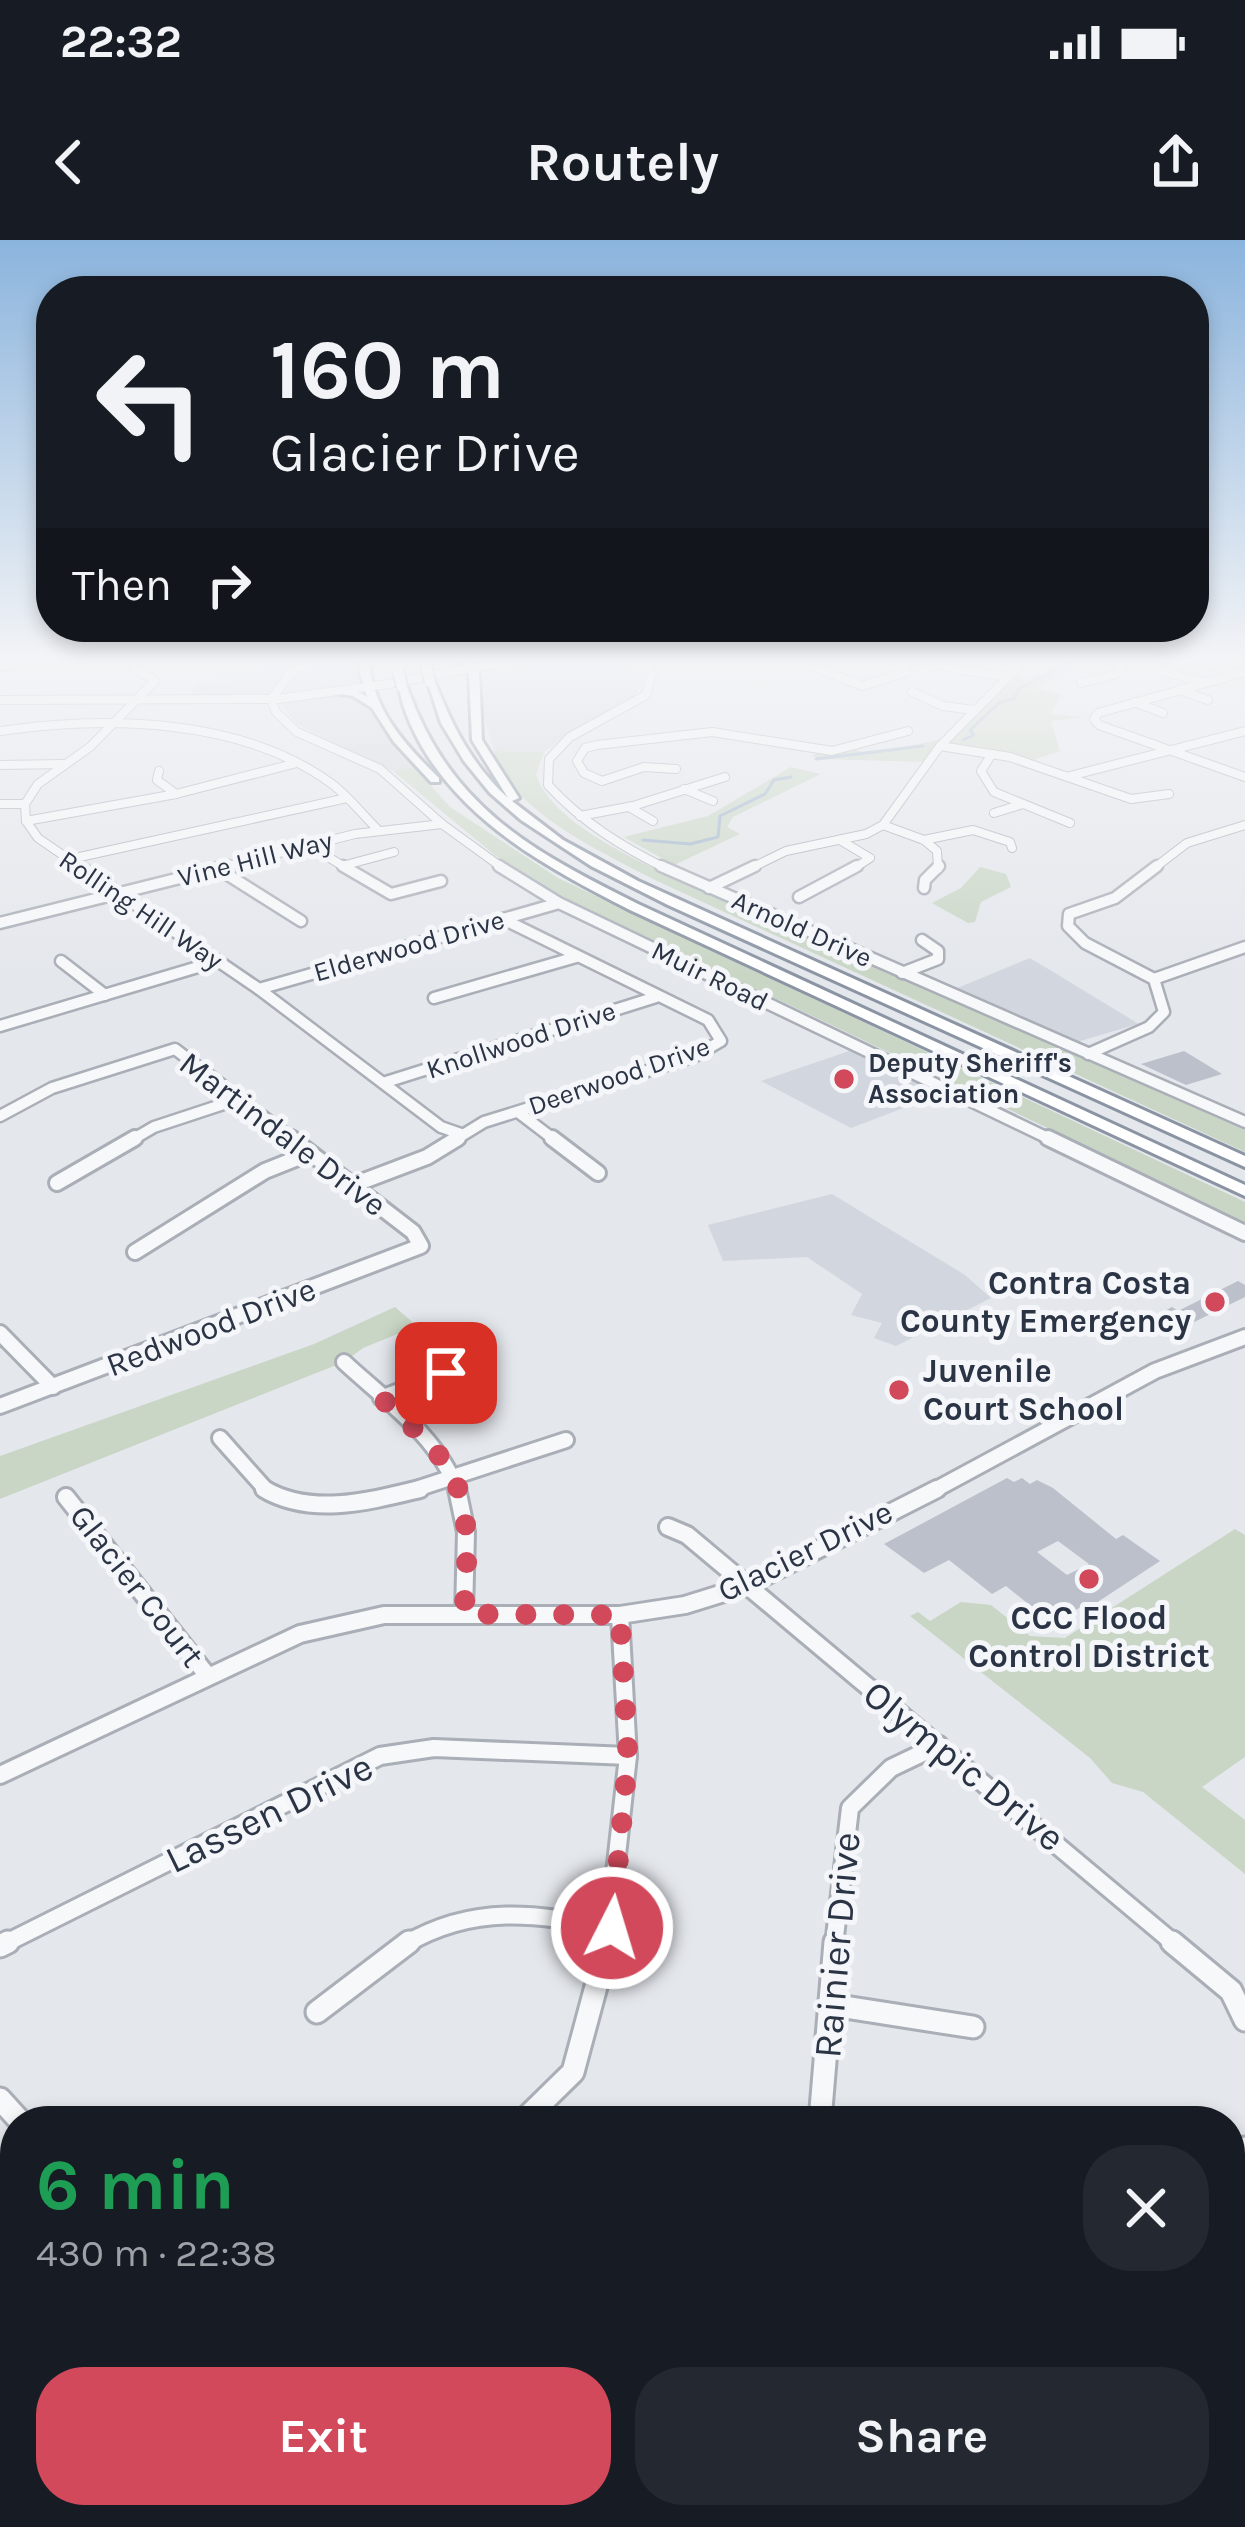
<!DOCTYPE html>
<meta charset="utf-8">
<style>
:root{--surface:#171b24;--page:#242831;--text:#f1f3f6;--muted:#9ea1a6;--accent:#d1495b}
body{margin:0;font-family:Karla,sans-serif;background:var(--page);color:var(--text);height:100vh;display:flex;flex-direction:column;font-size:45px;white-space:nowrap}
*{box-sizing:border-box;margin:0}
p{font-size:39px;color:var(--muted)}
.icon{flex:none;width:66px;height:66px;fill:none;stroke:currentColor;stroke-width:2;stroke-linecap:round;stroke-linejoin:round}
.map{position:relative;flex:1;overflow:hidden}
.panel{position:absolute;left:0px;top:1866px;width:1245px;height:423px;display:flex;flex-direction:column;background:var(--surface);border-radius:48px 48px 0 0;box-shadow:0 6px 18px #0003}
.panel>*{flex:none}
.guide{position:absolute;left:36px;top:36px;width:1173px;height:366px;border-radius:48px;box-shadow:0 6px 18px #0003;background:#171b24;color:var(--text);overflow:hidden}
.pin{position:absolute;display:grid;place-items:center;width:102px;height:102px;color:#fff;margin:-51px;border-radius:24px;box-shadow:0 6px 18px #0006}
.me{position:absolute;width:132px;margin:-66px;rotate:5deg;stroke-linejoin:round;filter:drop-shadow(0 0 9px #0008)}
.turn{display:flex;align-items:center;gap:42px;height:252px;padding:0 36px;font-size:54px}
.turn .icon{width:156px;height:156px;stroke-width:2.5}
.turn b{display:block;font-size:84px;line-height:102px}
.then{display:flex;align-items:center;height:114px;padding:0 36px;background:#0003;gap:24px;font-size:45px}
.round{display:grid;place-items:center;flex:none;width:126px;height:126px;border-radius:48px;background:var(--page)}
.overview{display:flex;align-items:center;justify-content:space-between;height:204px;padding:0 36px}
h1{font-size:72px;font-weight:700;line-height:90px;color:#1e9e55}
.primary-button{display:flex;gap:24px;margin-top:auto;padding:24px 36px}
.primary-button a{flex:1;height:138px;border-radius:48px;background:var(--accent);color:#fff;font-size:48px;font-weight:700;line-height:138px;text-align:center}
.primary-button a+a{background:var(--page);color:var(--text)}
.status{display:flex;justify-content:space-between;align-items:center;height:84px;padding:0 60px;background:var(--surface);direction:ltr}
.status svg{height:33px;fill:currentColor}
header{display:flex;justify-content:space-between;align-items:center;height:156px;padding:0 36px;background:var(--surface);font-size:54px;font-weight:700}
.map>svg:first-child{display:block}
.built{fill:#d2d6de}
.green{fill:#c9d6c5}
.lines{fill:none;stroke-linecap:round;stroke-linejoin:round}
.stream{stroke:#9fb4cc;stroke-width:3}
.building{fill:#bbc0ca;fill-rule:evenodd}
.minor-far4-casing{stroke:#a9aeb7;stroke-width:10}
.minor-far3-casing{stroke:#a9aeb7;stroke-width:15}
.minor-far2-casing{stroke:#a9aeb7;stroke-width:20}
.minor-far1-casing{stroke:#a9aeb7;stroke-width:22}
.minor-casing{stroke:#a9aeb7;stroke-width:27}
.highway-casing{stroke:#8b94a3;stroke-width:6}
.minor-far4{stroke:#f7f8fa;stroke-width:8}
.minor-far3{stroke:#f7f8fa;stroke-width:10}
.minor-far2{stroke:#f7f8fa;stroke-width:14}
.minor-far1{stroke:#f7f8fa;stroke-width:16}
.minor{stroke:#f7f8fa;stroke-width:21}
.highway{fill:#fff;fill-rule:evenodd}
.highway-bridge-casing{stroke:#8b94a3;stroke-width:14;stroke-linecap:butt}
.highway-bridge{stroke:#fff;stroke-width:10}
.route{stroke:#d1495b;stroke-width:21;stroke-dasharray:0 37.8}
.poi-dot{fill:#d1495b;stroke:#f4f6f9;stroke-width:4.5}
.labels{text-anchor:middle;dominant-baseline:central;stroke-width:10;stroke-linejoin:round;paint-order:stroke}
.far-street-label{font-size:27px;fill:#2b3445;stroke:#f4f6f9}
.far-poi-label{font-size:27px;font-weight:bold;fill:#2b3445;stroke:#f4f6f9;text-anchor:start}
.street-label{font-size:33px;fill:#2b3445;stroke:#f4f6f9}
.poi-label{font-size:33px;font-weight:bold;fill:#2b3445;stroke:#f4f6f9;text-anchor:end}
.near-street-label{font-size:39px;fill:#2b3445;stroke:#f4f6f9}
</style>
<div class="status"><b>22:32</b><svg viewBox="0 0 49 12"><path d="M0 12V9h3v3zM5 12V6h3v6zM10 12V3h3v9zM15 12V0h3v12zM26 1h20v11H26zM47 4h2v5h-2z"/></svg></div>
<header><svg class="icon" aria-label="back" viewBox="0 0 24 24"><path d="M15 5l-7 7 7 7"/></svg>Routely<svg class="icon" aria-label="share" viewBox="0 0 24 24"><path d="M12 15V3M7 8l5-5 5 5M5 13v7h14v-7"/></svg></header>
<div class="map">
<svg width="1245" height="2287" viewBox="0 0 1245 2287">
<rect width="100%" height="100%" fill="#e4e7ec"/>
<g class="built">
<path d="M 312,416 L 364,420 L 365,442 L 273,454 L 190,456 L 196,443 L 232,442 L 215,432 Z"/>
<path d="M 547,416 L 629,416 L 642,432 L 644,443 L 632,459 L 574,489 L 544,512 L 494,511 L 482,471 L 485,431 Z"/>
<path d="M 349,454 L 360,457 L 414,527 L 393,531 L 315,494 L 296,483 L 281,463 Z"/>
<path d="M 1030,718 L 1134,781 L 1138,784 L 1077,802 L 955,749 Z"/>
<path d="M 858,808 L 948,851 L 851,888 L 761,841 Z"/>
<path d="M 832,954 L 965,1035 L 991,1058 L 896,1106 L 874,1098 L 882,1083 L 851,1075 L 862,1054 L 807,1017 L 723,1021 L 708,985 Z"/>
</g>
<g class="green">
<path d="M 1070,416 L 1095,416 L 1037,448 L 1062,455 L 1050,474 L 1085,477 L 1051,481 L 1060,511 L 1027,522 L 940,506 L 928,522 L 816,519 L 812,515 L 849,506 L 862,512 L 901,508 L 947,498 L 1008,435 L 1030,439 Z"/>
<path d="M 494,511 L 544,512 L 536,535 C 554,588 652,627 701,650 L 1245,890 L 1245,912 L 653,639 C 605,614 506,568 494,511 Z"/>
<path d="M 414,527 L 450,567 L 558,638 L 1245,962 L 1245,982 L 569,660 L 496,616 L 393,531 Z"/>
<path d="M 791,527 L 821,534 L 733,577 L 727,587 L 740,594 L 674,625 L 624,597 L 708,576 Z"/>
<path d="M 980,627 L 1006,634 L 1011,647 L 981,662 L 975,682 L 968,683 L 932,663 L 961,648 Z"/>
<path d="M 395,1067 L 417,1086 L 363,1108 L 344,1122 L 0,1259 L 0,1216 L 314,1104 Z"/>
<path d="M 1235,1289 L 1245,1295 L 1245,1517 L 1202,1547 L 1245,1580 L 1245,1634 L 1143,1552 L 1112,1543 L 1090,1518 L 910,1376 L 918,1372 L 930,1381 L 961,1362 L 991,1365 L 1030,1396 L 1065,1398 Z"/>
</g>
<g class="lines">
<g class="stream">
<path d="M 963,500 L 974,495 L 970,490 L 1000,462 L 1014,459 L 1020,448 L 1084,416"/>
<path d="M 816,519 L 923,506"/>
<path d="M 643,600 L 690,604 L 718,597 L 720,576 L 765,554 L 774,540 L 791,537"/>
</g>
</g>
<g class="building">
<path d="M 1184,811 L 1222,834 L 1186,845 L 1141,824 Z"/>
<path d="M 1238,1041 L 1245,1045 L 1245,1057 L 1180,1089 L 1157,1075 L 1172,1067 L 1178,1071 Z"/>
<path d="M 1007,1238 L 1014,1242 L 1022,1238 L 1030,1244 L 1037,1240 L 1053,1248 L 1116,1299 L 1123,1295 L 1160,1321 L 1087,1369 L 1083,1366 L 1052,1383 L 1006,1346 L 992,1354 L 949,1320 L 924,1333 L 884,1304 ZM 1058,1301 L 1089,1324 L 1067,1335 L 1037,1312 Z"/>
</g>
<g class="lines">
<g class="minor-far4-casing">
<g id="minor-far4">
<path d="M 320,416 L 291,433 L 271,459 L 276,472 L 297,492 L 380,529 L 442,584 L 504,629"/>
<path d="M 641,416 L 652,434 L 646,455 L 570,497 L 549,519 L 548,545 C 582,582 622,607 667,629"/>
<path d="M 788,416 L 862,446 L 906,432 L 868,416"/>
<path d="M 1184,416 L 1237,433"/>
<path d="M 899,422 L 924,429 L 955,420 L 947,416"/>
<path d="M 0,427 L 66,416"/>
<path d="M 945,427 L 1006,437"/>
<path d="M 1162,431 L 1203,442"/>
<path d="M 1245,432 L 1098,473 L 1094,479 L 1099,485 L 1245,537"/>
<path d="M 1081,443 L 1116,434 L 1129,416"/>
<path d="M 1179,450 L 1208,460"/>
<path d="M 912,452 L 943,466 L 974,470"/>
<path d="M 0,460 L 278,459 L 388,444 L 534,416"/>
<path d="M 1134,462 L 1163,473"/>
<path d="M 0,491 C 106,476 241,477 332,544 C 349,557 363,575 378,590"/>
<path d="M 940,506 L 1010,517 L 1131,559 L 1169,554"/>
<path d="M 992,514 L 981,531 L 994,552 L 1070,583"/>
<path d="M 0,525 L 64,524"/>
<path d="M 676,529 L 644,527 L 602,541 L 584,533 L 577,521 L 585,508 L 597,505 L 712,492 L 832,511 L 908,491"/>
<path d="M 159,531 L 157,540 L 176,554"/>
<path d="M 1070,536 L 1245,491"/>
<path d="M 684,549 L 713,561"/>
<path d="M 0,564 L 25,564"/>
<path d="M 629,567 L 653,581"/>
<path d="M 994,573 L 1023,564"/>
<path d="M 580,576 L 633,566 L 725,537"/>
<path d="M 26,581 L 176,554 L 293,524"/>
<path d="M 883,585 L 924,600 L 937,611 L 938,629"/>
<path d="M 840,600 L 870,618 L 853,629"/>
<path d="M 924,600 L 973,590 L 1010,602 L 1012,608"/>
<path d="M 308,605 L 348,629"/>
<path d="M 66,620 L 347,558"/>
<path d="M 342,626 L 394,612"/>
<path d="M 83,629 L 38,598 L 26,581 L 25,564 L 38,544 L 90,507 L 155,441 L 117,416"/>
<path d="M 216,629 L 355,594 L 442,584"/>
<path d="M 749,629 L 786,611 L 866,594 L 883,585 L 940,506 L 1029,416"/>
<path d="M 1153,629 L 1187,603 L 1245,585"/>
</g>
</g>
<g class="minor-far3-casing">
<g id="minor-far3">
<path d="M 79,626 L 259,749 L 441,887 L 461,894"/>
<path d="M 343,626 L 391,654 L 441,641"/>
<path d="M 499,626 L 559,663 L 1054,901"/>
<path d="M 661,626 L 1245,882"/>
<path d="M 217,628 L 301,681"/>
<path d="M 709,648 L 755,626"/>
<path d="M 924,648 L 925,640 L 939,626"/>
<path d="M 799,657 L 857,626"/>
<path d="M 0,683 L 228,626"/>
<path d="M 61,721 L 105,755"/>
<path d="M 902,733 L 938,719 L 938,711 L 922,700"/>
<path d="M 1154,739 L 1245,707"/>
<path d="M 259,749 L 559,663"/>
<path d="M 434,758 L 576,717"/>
<path d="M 0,786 L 218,721"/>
<path d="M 1088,814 L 1149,787 L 1164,772 L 1154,739 L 1085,703 L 1068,686 L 1069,674 L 1115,658 L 1157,626"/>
<path d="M 386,842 L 656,757"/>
<path d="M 518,872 L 556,901"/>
<path d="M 0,876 L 52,848 L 175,809 L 295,901"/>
<path d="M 130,901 L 154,887 L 242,858"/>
<path d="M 453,901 L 484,882 L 695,816 L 721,801 L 708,780 L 503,679"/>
</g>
</g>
<g class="minor-far2-casing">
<g id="minor-far2">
<path d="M 552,898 L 598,933"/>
<path d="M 1048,898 L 1245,993"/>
<path d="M 57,943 L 135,898"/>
<path d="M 353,945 L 427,917 L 458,898"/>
<path d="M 135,1012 L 265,931 L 310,913"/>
<path d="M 0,1093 L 53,1147"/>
<path d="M 344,1122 C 385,1160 439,1197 458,1252"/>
<path d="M 381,1158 L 478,1120"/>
<path d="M 0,1166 L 421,1006 L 413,992 L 291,898"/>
<path d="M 220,1198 L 268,1252"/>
<path d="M 407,1252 L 566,1200"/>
<path d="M 931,1252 L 1155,1131 L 1245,1097"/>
</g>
</g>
<g class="minor-far1-casing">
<g id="minor-far1">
<path d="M 264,1249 C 311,1277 370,1261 420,1249"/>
<path d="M 457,1249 L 466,1292 L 464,1374"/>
<path d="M 66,1257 L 207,1435"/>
<path d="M 668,1287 L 687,1295 L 1176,1705"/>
<path d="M 0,1535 L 300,1394 L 384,1375 L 620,1375 L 685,1365 L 746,1346 L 937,1249"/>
<path d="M 2,1705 L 380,1516 L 434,1508 L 628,1516"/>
<path d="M 404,1705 C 475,1663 536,1674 612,1688"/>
<path d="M 607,1705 L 628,1516 L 620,1375"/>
<path d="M 834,1705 L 850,1568 L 891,1528 L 939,1505"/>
</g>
</g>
<g class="minor-casing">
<g id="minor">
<path d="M 1172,1702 L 1231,1751 L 1245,1780"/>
<path d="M 0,1706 L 8,1702"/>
<path d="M 832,1765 L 973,1787"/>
<path d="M 317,1772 L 409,1702"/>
<path d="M 0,1859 L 20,1881"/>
<path d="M 523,1881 L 573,1832 L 608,1702"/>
<path d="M 820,1881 L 835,1702"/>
<path d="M 1230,1924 L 1245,1908"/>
<path d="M 439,2274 L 445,2287"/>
<path d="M 772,2274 L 778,2287"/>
<path d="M 1082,2274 L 1088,2287"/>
<path d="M 468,2287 L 488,2274"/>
</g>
</g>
<g class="highway-casing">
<g id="highway">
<path d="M 359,416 L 369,416 C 370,467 404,504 439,538 L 439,542 L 431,542 L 394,502 L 372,468 L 353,456 L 329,452 C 340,446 357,450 367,457 L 360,433 Z"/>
<path d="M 457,416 L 466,416 L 479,432 L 482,500 L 519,558 L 512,561 L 563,600 L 638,641 L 1245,916 L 1245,927 L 668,665 L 591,626 L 521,580 L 490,553 L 464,521 L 441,483 L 427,440 L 435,442 C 452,486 472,525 508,558 L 472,500 L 469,432 Z"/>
<path d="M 467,416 L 504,416 L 500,419 Z"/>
<path d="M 399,445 L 407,447 C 450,567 530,610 638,664 L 1245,945 L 1245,956 L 630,670 C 550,629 467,585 421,505 C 411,487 401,465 399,445 Z"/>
</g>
</g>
<use href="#minor-far4" class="minor-far4"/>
<use href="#minor-far3" class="minor-far3"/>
<use href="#minor-far2" class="minor-far2"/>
<use href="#minor-far1" class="minor-far1"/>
<use href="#minor" class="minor"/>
<use href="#highway" class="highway"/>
<g class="highway-bridge-casing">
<g id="highway-bridge">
<path d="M 426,425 L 430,442"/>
<path d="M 398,430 L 402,447"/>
</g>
</g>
<use href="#highway-bridge" class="highway-bridge"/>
</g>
<linearGradient id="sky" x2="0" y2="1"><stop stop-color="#8bb4dd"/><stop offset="0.57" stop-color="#f3f4f6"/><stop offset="1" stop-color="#f3f4f6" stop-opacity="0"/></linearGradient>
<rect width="1245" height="736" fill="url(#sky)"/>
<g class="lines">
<path class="route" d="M 446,1133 L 381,1158 C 406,1182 442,1210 456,1243 C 472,1283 466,1332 464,1374 L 620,1375 L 628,1516 L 612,1688"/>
</g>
<g class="poi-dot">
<circle cx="844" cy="839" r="12"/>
<circle cx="1215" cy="1062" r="12"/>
<circle cx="899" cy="1150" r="12"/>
<circle cx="1089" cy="1339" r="12"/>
</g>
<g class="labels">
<g class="far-street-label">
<text transform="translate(255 619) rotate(-14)">Vine Hill Way</text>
<text transform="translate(141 670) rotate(34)">Rolling Hill Way</text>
<text transform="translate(802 689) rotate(24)">Arnold Drive</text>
<text transform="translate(409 706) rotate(-16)">Elderwood Drive</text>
<text transform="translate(710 736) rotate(26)">Muir Road</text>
<text transform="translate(521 800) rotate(-18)">Knollwood Drive</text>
<text transform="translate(619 836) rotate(-19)">Deerwood Drive</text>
</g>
<g class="far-poi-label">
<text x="868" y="823">Deputy Sheriff's<tspan x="868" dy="31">Association</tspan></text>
</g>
<g class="street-label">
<text transform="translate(283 894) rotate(37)">Martindale Drive</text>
<text transform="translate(211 1087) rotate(-21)">Redwood Drive</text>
<text transform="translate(805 1311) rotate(-26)">Glacier Drive</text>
<text transform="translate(137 1346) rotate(52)">Glacier Court</text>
</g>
<g class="poi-label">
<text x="1191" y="1043">Contra Costa<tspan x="1191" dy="38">County Emergency</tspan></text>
<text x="923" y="1131" text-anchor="start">Juvenile<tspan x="923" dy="38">Court School</tspan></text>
<text x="1089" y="1378" text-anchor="middle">CCC Flood<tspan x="1089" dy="38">Control District</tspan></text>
</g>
<g class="near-street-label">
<text transform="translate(964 1526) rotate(39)">Olympic Drive</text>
<text transform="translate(269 1573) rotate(-26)">Lassen Drive</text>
<text transform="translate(837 1705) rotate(-85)">Rainier Drive</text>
</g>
</g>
</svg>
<div class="pin" style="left:446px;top:1133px;background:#d93025"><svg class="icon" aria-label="arrive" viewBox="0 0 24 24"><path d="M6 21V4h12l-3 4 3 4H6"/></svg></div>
<svg class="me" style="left:612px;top:1688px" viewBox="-20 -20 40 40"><circle r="17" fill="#d1495b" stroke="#fff" stroke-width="3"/><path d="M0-11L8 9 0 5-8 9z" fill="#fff"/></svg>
<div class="guide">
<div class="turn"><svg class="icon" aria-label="left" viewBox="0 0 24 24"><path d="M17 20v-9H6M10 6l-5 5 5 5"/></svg><div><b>160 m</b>Glacier Drive</div></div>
<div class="then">Then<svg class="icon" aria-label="right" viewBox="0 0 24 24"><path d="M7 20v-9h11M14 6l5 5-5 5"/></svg></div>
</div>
<section class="panel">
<div class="overview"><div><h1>6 min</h1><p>430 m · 22:38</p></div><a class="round"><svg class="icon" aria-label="close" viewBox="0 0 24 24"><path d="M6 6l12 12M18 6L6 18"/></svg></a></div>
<div class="primary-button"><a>Exit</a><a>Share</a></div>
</section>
</div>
